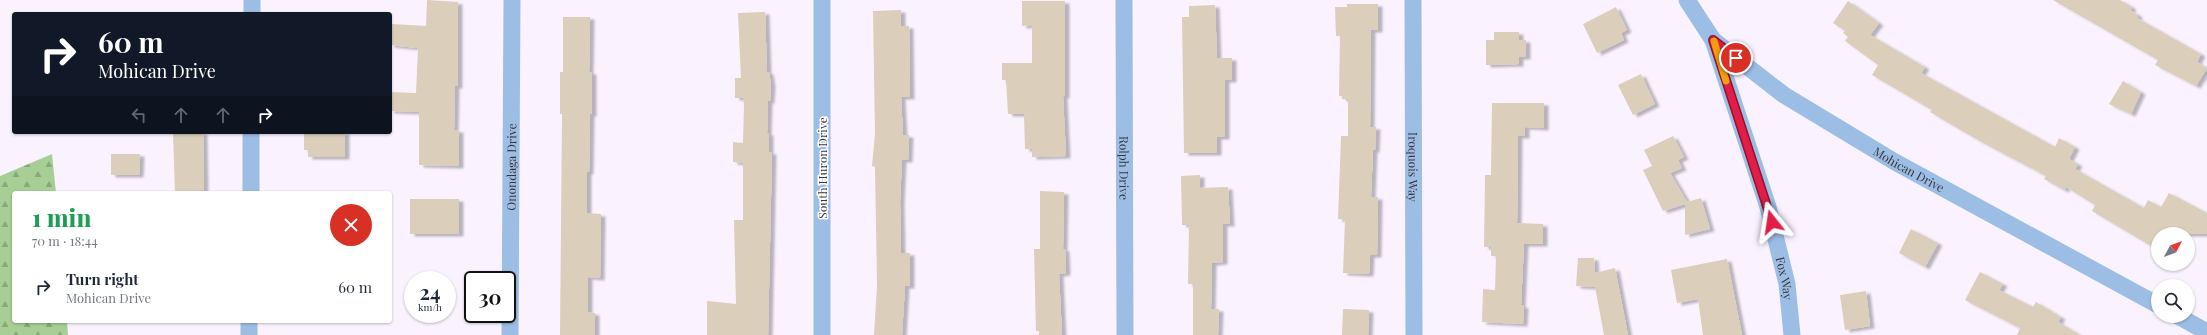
<!DOCTYPE html>
<meta charset="utf-8">
<style>
:root{--surface:#fff;--page:#f2f2f3;--text:#1f2937;--muted:#747a83}
body{margin:0;font-family:"Playfair Display",serif;background:var(--page);color:var(--text);height:100vh;display:flex;flex-direction:column;font-size:15px;white-space:nowrap}
*{box-sizing:border-box;margin:0}
p{font-size:13px;color:var(--muted)}
.icon{flex:none;width:22px;height:22px;fill:none;stroke:currentColor;stroke-width:2;stroke-linecap:round;stroke-linejoin:round}
.map{position:relative;flex:1;overflow:hidden}
.side{position:absolute;left:12px;top:191px;width:380px;height:132px;display:flex;flex-direction:column;background:var(--surface);border-radius:4px;box-shadow:0 1px 3px #0004}
.side>*{flex:none}
.top-card{position:absolute;left:12px;top:12px;width:380px;height:122px;border-radius:4px;box-shadow:0 1px 3px #0004;background:#111827;color:#fff;overflow:hidden}
.needle{width:26px;rotate:49deg}
.fabs{position:absolute;left:2151px;top:227px;display:grid;gap:8px}
.fabs a{display:grid;place-items:center;width:44px;height:44px;border-radius:50%;background:var(--surface);box-shadow:0 1px 3px #0004;font-size:20px}
.speed{position:absolute;left:404px;top:271px;display:flex;gap:8px;font-size:20px;font-weight:700;text-align:center}
.speed>*{display:grid;place-content:center;width:52px;height:52px;border-radius:50%;background:var(--surface);box-shadow:0 1px 3px #0004;line-height:1}
.speed small{font-size:10px;font-weight:400}
.speed .limit{border:2px solid #111;border-radius:6px;background:#fff;color:#111}
.pin{position:absolute;display:grid;place-items:center;width:34px;height:34px;color:#fff;margin:-17px;border:2px solid #fff;border-radius:50%;box-shadow:0 1px 4px #0007}
.me{position:absolute;width:44px;margin:-22px;rotate:345deg;stroke-linejoin:round;filter:drop-shadow(0 0 3px #0008)}
.turn{display:flex;align-items:center;gap:14px;height:84px;padding:0 20px;font-size:18px}
.turn .icon{width:52px;height:52px;stroke-width:2.5}
.turn b{display:block;font-size:28px;line-height:34px}
.lanes{display:flex;align-items:center;height:38px;padding:0 20px;background:#0003;justify-content:center;gap:20px;direction:ltr}
.lanes .off{opacity:.35}
.round{display:grid;place-items:center;flex:none;width:42px;height:42px;border-radius:21px;background:var(--page)}
.summary{display:flex;align-items:center;justify-content:space-between;height:68px;padding:0 20px}
h1{font-size:24px;font-weight:800;line-height:30px;color:#1e9e55}
ul{padding:0;list-style:none}
li{display:flex;align-items:center;gap:12px;height:56px;padding:0 20px}
li div{flex:1}
li b{display:block;font-size:15px}
li em{font-style:normal}
.map>svg:first-child{display:block}
.forest{fill:url(#forest-firs)}
.building{fill:#dbceba;filter:url(#shadow)}
.lines{fill:none;stroke-linecap:round;stroke-linejoin:round}
.street{stroke:#9cbee5;stroke-width:17}
.route-casing{stroke:#92132f;stroke-width:10}
.route{stroke:#e11d48;stroke-width:7}
.slow{stroke:#f59e0b;stroke-width:7}
.labels{text-anchor:middle;dominant-baseline:central;stroke-width:3;stroke-linejoin:round;paint-order:stroke}
.street-label{font-size:12px;fill:#38343b;stroke:#fff}
</style>
<div class="map">
<svg width="2207" height="335" viewBox="0 0 2207 335">
<defs>
<pattern id="forest-firs" width="22" height="20" patternUnits="userSpaceOnUse"><rect width="22" height="20" fill="#a7ce95"/><path d="M5 1l3.5 6h-7zM16 11l3.5 6h-7z" fill="#89a87b"/></pattern>
<filter id="shadow"><feDropShadow dx="4.5" dy="2.5" stdDeviation="1" flood-color="#0004"/></filter>
</defs>
<rect width="100%" height="100%" fill="#faf3ff"/>
<path class="forest" d="M 52,154 L 56,193 L 14,193 L 14,321 L 67,321 L 68,335 L 0,335 L 0,176 Z"/>
<g class="building">
<path d="M 427,0 L 458,2 L 458,86 L 455,86 L 454,130 L 459,130 L 459,166 L 419,165 L 419,112 L 390,111 L 390,92 L 416,93 L 418,48 L 390,45 L 392,24 L 426,26 Z"/>
<path d="M 2053,0 L 2120,0 L 2132,7 L 2130,10 L 2138,15 L 2137,18 L 2201,54 L 2197,62 L 2207,68 L 2196,86 L 2155,65 L 2158,60 Z"/>
<path d="M 1022,1 L 1065,1 L 1065,96 L 1063,96 L 1066,156 L 1032,157 L 1032,149 L 1025,149 L 1024,114 L 1008,114 L 1006,80 L 1002,80 L 1002,63 L 1032,63 L 1032,25 L 1022,26 Z"/>
<path d="M 1848,1 L 1879,23 L 1870,35 L 1925,67 L 1921,73 L 2055,147 L 2059,138 L 2075,147 L 2069,159 L 2078,164 L 2075,169 L 2144,208 L 2148,200 L 2161,207 L 2169,193 L 2207,213 L 2207,234 L 2158,234 L 2158,250 L 2092,211 L 2095,205 L 2066,187 L 2064,190 L 2044,179 L 2046,176 L 1978,140 L 1930,112 L 1932,110 L 1872,75 L 1878,65 L 1845,41 L 1848,37 L 1843,33 L 1845,31 L 1833,23 Z"/>
<path d="M 1347,4 L 1378,4 L 1378,30 L 1371,30 L 1370,127 L 1376,127 L 1375,150 L 1373,150 L 1371,197 L 1378,197 L 1377,255 L 1370,255 L 1369,274 L 1343,273 L 1345,220 L 1338,219 L 1341,136 L 1348,136 L 1348,99 L 1342,99 L 1342,96 L 1339,96 L 1340,36 L 1336,36 L 1335,7 L 1347,7 Z"/>
<path d="M 1215,5 L 1217,58 L 1232,58 L 1232,80 L 1225,80 L 1225,137 L 1217,137 L 1217,153 L 1184,153 L 1182,17 L 1189,17 L 1189,6 Z"/>
<path d="M 1616,7 L 1627,30 L 1621,33 L 1624,40 L 1597,53 L 1583,24 Z"/>
<path d="M 901,10 L 901,26 L 909,26 L 910,97 L 901,97 L 903,135 L 909,135 L 908,160 L 902,160 L 900,202 L 901,253 L 910,253 L 910,286 L 905,286 L 902,335 L 874,335 L 877,286 L 875,167 L 872,166 L 875,134 L 873,11 Z"/>
<path d="M 765,12 L 767,72 L 769,72 L 771,84 L 770,101 L 768,101 L 767,133 L 769,133 L 769,152 L 772,152 L 768,335 L 707,335 L 707,301 L 736,304 L 734,220 L 743,220 L 743,163 L 733,162 L 733,142 L 743,143 L 744,105 L 743,98 L 735,98 L 735,78 L 741,78 L 738,13 Z"/>
<path d="M 563,17 L 590,17 L 589,72 L 592,72 L 592,114 L 590,114 L 589,172 L 587,172 L 587,213 L 601,214 L 600,278 L 588,277 L 588,312 L 595,313 L 595,335 L 560,335 L 562,114 L 560,114 L 560,72 L 563,72 Z"/>
<path d="M 1494,32 L 1519,32 L 1519,40 L 1526,40 L 1526,57 L 1519,57 L 1519,64 L 1486,65 L 1486,40 L 1494,40 Z"/>
<path d="M 1641,74 L 1655,104 L 1633,115 L 1618,85 Z"/>
<path d="M 2123,81 L 2141,92 L 2131,114 L 2109,104 Z"/>
<path d="M 1492,103 L 1544,103 L 1544,128 L 1525,127 L 1525,136 L 1518,136 L 1517,223 L 1543,224 L 1543,244 L 1524,244 L 1521,305 L 1524,306 L 1523,324 L 1482,322 L 1483,289 L 1495,290 L 1496,256 L 1491,256 L 1491,247 L 1484,247 L 1485,175 L 1491,175 Z"/>
<path d="M 173,132 L 203,132 L 204,193 L 175,193 Z"/>
<path d="M 304,132 L 345,132 L 345,157 L 308,157 L 308,150 L 304,150 Z"/>
<path d="M 1673,136 L 1684,157 L 1678,160 L 1682,168 L 1670,173 L 1687,202 L 1701,198 L 1710,229 L 1685,235 L 1685,204 L 1663,211 L 1643,170 L 1652,166 L 1644,150 Z"/>
<path d="M 111,154 L 140,154 L 139,175 L 111,175 Z"/>
<path d="M 1200,175 L 1200,188 L 1228,187 L 1230,224 L 1223,224 L 1223,262 L 1212,263 L 1211,309 L 1219,309 L 1218,335 L 1193,335 L 1193,284 L 1188,284 L 1189,225 L 1182,225 L 1181,176 Z"/>
<path d="M 1040,191 L 1064,192 L 1063,249 L 1065,249 L 1066,273 L 1059,274 L 1062,335 L 1039,335 L 1039,331 L 1036,331 L 1034,249 L 1040,249 Z"/>
<rect x="410" y="199" width="49" height="35"/>
<path d="M 1911,229 L 1938,243 L 1925,267 L 1899,253 Z"/>
<path d="M 1578,258 L 1594,258 L 1595,273 L 1615,268 L 1628,335 L 1604,335 L 1595,287 L 1576,286 Z"/>
<path d="M 1727,259 L 1742,335 L 1703,335 L 1698,299 L 1677,303 L 1671,270 Z"/>
<path d="M 1980,272 L 2003,284 L 1999,290 L 2033,307 L 2036,302 L 2061,317 L 2058,322 L 2080,335 L 2017,335 L 2020,328 L 1965,300 Z"/>
<path d="M 1866,291 L 1870,326 L 1845,330 L 1840,295 Z"/>
<path d="M 1343,309 L 1369,310 L 1368,335 L 1342,335 Z"/>
</g>
<g class="lines">
<g class="street">
<path d="M 822,0 L 822,335"/>
<path id="s1" d="M 1124,0 L 1125,335"/>
<path id="s2" d="M 1413,0 L 1414,335"/>
<path id="s3" d="M 1687,0 L 1713,40 L 1784,95 L 1895,162 L 2158,305"/>
<path d="M 252,14 L 252,0"/>
<path id="s4" d="M 1713,40 L 1768,207 L 1787,284 L 1792,335"/>
<path d="M 251,193 L 251,132"/>
<path d="M 2178,316 L 2207,332"/>
<path d="M 249,335 L 249,321"/>
<path id="s5" d="M 510,335 L 512,0"/>
</g>
</g>
<g class="lines">
<g class="route-casing">
<path id="route" d="M 1736,58 L 1713,40 L 1772,222"/>
</g>
<use href="#route" class="route"/>
<path class="slow" d="M 1714,41 L 1726,81"/>
</g>
<g class="labels">
<g class="street-label">
<text stroke="none"><textPath href="#s5" startOffset="168">Onondaga Drive</textPath></text>
<text transform="translate(822 168) rotate(-90)">South Huron Drive</text>
<text stroke="none"><textPath href="#s1" startOffset="168">Rolph Drive</textPath></text>
<text stroke="none"><textPath href="#s2" startOffset="167">Iroquois Way</textPath></text>
<text stroke="none"><textPath href="#s3" startOffset="283">Mohican Drive</textPath></text>
<text stroke="none"><textPath href="#s4" startOffset="249">Fox Way</textPath></text>
</g>
</g>
</svg>
<div class="fabs">
<a><svg class="needle" viewBox="-14 -14 28 28"><path d="M0-13l5 13h-10z" fill="#e53935"/><path d="M0 13l5-13h-10z" fill="#747a83"/></svg></a>
<a><svg class="icon" aria-label="search" viewBox="0 0 24 24"><circle cx="10" cy="10" r="6"/><path d="M15 15l6 6"/></svg></a>
</div>
<div class="speed"><div>24<small>km/h</small></div><div class="limit">30</div></div>
<div class="pin" style="left:1736px;top:58px;background:#d93025"><svg class="icon" aria-label="arrive" viewBox="0 0 24 24"><path d="M6 21V4h12l-3 4 3 4H6"/></svg></div>
<svg class="me" style="left:1772px;top:222px" viewBox="-20 -20 40 40"><path d="M0-17L14 15 0 8-14 15z" fill="#e11d48" stroke="#fff" stroke-width="4"/></svg>
<div class="top-card">
<div class="turn"><svg class="icon" aria-label="right" viewBox="0 0 24 24"><path d="M7 20v-9h11M14 6l5 5-5 5"/></svg><div><b>60 m</b>Mohican Drive</div></div>
<div class="lanes"><svg class="icon off" aria-label="left" viewBox="0 0 24 24"><path d="M17 20v-9H6M10 6l-5 5 5 5"/></svg><svg class="icon off" aria-label="ahead" viewBox="0 0 24 24"><path d="M12 20V5M6 11l6-6 6 6"/></svg><svg class="icon off" aria-label="ahead" viewBox="0 0 24 24"><path d="M12 20V5M6 11l6-6 6 6"/></svg><svg class="icon" aria-label="right" viewBox="0 0 24 24"><path d="M7 20v-9h11M14 6l5 5-5 5"/></svg></div>
</div>
<section class="side">
<div class="summary"><div><h1>1 min</h1><p>70 m · 18:44</p></div><a class="round" style="background:#d93025;color:#fff"><svg class="icon" aria-label="close" viewBox="0 0 24 24"><path d="M6 6l12 12M18 6L6 18"/></svg></a></div>
<ul>
<li><svg class="icon" aria-label="right" viewBox="0 0 24 24"><path d="M7 20v-9h11M14 6l5 5-5 5"/></svg><div><b>Turn right</b><p>Mohican Drive</p></div><em>60 m</em></li>
</ul>
</section>
</div>
